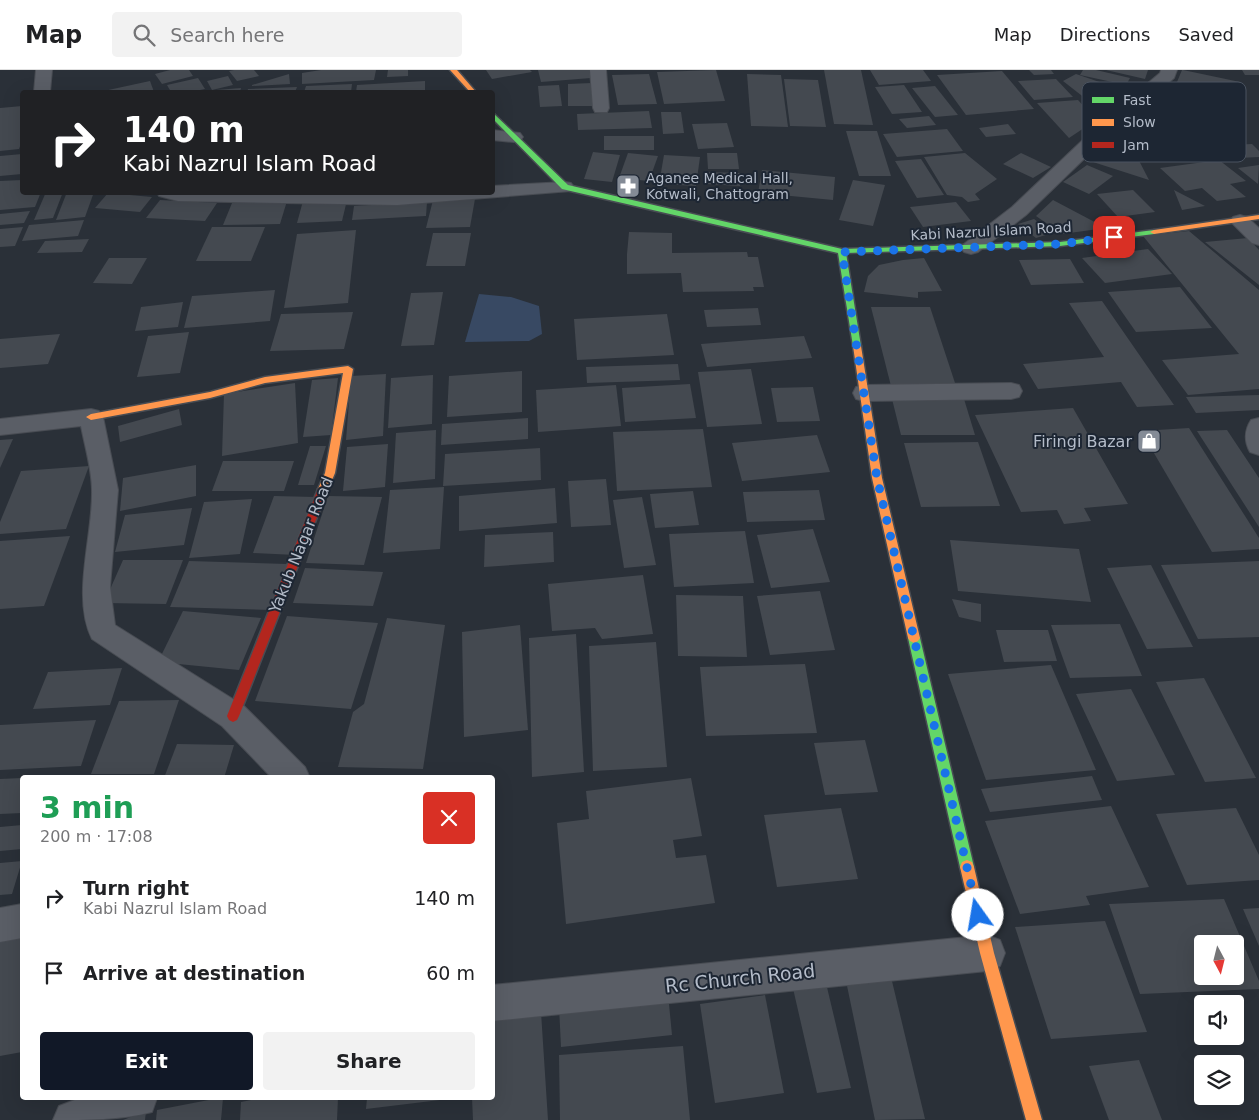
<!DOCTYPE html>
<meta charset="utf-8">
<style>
:root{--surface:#fff;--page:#f2f2f2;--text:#202124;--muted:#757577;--line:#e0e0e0;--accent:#111827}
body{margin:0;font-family:"DejaVu Sans",sans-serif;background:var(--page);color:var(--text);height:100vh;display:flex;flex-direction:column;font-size:19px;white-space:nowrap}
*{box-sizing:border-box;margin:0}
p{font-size:16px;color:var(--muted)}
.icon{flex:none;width:28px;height:28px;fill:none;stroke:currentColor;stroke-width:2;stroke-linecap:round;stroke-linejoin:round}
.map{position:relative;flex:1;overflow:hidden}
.details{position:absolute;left:20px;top:705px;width:475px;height:325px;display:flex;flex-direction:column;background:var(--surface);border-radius:5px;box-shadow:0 5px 20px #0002}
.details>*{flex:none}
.hud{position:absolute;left:20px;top:20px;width:475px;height:105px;border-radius:5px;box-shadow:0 5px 20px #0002;background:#202124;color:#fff;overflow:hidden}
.needle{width:32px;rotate:173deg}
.fabs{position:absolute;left:1194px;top:865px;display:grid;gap:10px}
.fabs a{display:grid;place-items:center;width:50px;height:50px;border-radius:5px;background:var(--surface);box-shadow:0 5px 20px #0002;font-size:25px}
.pin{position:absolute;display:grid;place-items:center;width:42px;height:42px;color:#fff;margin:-21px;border-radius:10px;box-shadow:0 2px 8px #0006}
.me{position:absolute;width:55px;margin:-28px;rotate:347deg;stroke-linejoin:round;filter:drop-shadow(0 0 4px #0008)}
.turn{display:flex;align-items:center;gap:18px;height:105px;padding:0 20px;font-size:22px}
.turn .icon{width:65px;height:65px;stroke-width:2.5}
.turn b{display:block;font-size:35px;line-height:42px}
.round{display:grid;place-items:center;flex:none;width:52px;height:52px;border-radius:5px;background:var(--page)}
.headline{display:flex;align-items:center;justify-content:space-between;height:85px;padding:0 20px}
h1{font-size:30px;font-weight:700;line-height:38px;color:#1e9e55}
.cta{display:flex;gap:10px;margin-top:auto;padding:10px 20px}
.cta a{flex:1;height:58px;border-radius:5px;background:var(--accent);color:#fff;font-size:20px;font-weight:700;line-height:58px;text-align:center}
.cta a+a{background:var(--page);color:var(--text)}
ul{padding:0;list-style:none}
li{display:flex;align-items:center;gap:15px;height:75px;padding:0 20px}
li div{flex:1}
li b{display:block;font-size:19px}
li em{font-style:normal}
header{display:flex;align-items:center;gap:30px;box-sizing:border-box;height:70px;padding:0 25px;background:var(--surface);border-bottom:1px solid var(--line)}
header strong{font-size:24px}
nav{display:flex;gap:28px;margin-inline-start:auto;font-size:18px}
.search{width:350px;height:45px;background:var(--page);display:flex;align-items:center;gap:12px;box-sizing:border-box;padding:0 18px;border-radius:5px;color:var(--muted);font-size:19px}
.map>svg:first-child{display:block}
.water{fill:#384963}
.building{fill:#444950;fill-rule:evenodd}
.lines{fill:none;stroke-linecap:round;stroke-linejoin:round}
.street-casing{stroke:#484c53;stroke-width:2}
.fast-casing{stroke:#484c53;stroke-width:3}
.slow-casing{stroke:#484c53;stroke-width:3}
.jam-casing{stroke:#484c53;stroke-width:3}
.street{fill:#5a5e66;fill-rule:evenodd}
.fast{fill:#63d668;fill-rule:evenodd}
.slow{fill:#ff974d;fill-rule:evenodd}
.jam{fill:#b3261e;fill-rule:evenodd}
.route{stroke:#1a73e8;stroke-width:9;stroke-dasharray:0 16.2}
.labels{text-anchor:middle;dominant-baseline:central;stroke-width:4;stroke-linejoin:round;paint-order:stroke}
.far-poi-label{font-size:14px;fill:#b4bcc9;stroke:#1d2633;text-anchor:start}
.far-street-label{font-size:14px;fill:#b4bcc9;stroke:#1d2633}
.poi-label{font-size:16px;fill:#b4bcc9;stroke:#1d2633;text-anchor:end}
.street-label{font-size:16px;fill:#b4bcc9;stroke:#1d2633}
.near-street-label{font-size:19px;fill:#b4bcc9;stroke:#1d2633}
.key{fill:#1d2633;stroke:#4a5360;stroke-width:1}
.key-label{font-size:14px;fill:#b4bcc9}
</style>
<header>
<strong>Map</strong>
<div class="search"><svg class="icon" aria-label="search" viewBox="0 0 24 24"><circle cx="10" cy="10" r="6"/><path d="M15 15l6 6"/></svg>Search here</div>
<nav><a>Map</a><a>Directions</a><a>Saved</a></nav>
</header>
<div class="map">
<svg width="1259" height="1050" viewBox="0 0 1259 1050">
<rect width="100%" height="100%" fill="#2a3038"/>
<path class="water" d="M 479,224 L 511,227 L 539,236 L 542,264 L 529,271 L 465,272 Z"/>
<g class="building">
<path d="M 170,0 L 189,0 L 193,6 L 162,14 L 155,4 Z"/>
<path d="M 234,0 L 254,0 L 259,6 L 237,11 L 229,1 Z"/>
<path d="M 321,0 L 376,0 L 374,10 L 302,14 L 302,3 Z"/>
<path d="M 388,0 L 408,0 L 408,6 L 387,7 Z"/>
<path d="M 486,0 L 530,0 L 532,2 L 492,9 Z"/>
<path d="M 538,0 L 589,0 L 591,8 L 541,12 Z"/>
<path d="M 716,0 L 725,31 L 664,34 L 657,2 Z"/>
<path d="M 824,0 L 861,0 L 873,55 L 834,54 Z"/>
<path d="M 870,0 L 923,0 L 931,11 L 879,15 Z"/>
<path d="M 1029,0 L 1051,0 L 1054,4 L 1034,5 Z"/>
<path d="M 1083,0 L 1096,0 L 1130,8 L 1126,15 L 1080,5 Z"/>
<path d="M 1106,0 L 1148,0 L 1145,9 Z"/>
<path d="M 1182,0 L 1183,0 L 1240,12 L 1235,25 L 1177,12 Z"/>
<path d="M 1242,0 L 1259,0 L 1259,5 L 1245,5 Z"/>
<path d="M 1002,1 L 1034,39 L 966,45 L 937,5 Z"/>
<path d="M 289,4 L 290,14 L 252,16 L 252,15 Z"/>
<path d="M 649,4 L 657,34 L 618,35 L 612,5 Z"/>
<path d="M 747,4 L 781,5 L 788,57 L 751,56 Z"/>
<path d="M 1076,4 L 1126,21 L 1095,36 L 1063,11 Z"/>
<path d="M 228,6 L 233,15 L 212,20 L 207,11 Z"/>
<path d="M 198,8 L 205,19 L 190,22 L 171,22 L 167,15 Z"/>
<path d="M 784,9 L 818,10 L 826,57 L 790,56 Z"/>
<path d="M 1056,9 L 1073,27 L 1034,30 L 1018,11 Z"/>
<path d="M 150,11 L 154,22 L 99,22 Z"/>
<path d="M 425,11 L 425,22 L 356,22 L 357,15 Z"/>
<path d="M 592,13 L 593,36 L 568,36 L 568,14 Z"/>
<path d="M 352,14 L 351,22 L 304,22 L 306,16 Z"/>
<path d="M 559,15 L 562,36 L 540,37 L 538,16 Z"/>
<path d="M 904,15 L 922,42 L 892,44 L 875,17 Z"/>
<path d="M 935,16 L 958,45 L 935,47 L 912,18 Z"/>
<path d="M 297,17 L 295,22 L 247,22 L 248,19 Z"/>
<path d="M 241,18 L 240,22 L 215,22 L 216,20 Z"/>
<path d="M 1078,30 L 1096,50 L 1069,68 L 1037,33 Z"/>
<path d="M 22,36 L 22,71 L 19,79 L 0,81 L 0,38 Z"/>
<path d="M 649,41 L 652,58 L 578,60 L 577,44 Z"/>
<path d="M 661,42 L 681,42 L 684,63 L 663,64 Z"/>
<path d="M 929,46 L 936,55 L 907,58 L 899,49 Z"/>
<path d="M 727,53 L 734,77 L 698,79 L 692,54 Z"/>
<path d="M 1008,54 L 1016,64 L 986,67 L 979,58 Z"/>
<path d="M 947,59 L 963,81 L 897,87 L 883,64 Z"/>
<path d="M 846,61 L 877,61 L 891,106 L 859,106 Z"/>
<rect x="604" y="66" width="50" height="14"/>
<path d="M 1111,71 L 1134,81 L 1149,110 L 1093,92 Z"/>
<path d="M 1252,74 L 1259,81 L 1259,87 L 1218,89 L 1207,76 Z"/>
<path d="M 593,82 L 620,85 L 612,112 L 584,109 Z"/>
<path d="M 628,83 L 658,86 L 649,111 L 619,108 Z"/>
<path d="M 707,83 L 737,83 L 739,99 L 708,99 Z"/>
<path d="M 965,83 L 997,109 L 975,124 L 980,130 L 968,132 L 962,127 L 947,125 L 924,87 Z"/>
<path d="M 1021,83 L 1051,97 L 1033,108 L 1003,94 Z"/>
<path d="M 22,84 L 22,104 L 0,106 L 0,86 Z"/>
<path d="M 664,85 L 700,87 L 696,116 L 659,114 Z"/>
<path d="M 921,89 L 944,125 L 917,128 L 895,91 Z"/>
<path d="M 1219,90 L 1246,111 L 1230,114 L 1246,127 L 1217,131 L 1202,118 L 1185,121 L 1160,98 Z"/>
<path d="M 1087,95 L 1113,106 L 1089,124 L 1063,112 Z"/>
<path d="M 1259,95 L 1258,114 L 1238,98 Z"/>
<path d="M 762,100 L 835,107 L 833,130 L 758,123 Z"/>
<path d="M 707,102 L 740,103 L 740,116 L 706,114 Z"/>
<path d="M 22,110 L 22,122 L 41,122 L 35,137 L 0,140 L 0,111 Z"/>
<path d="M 853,110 L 885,115 L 873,156 L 839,150 Z"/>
<path d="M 1133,120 L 1155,142 L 1118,147 L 1097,124 Z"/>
<path d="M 1174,120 L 1205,136 L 1182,140 Z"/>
<path d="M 46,122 L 63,122 L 53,148 L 34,150 Z"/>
<path d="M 67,122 L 94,122 L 85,147 L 56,150 Z"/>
<path d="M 108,123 L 152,127 L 140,142 L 95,138 Z"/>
<path d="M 475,129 L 470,157 L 426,158 L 433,130 Z"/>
<path d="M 160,130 L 217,133 L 205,151 L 146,148 Z"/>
<path d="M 347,130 L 342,151 L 297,153 L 303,131 Z"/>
<path d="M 1053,130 L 1106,158 L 1062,164 L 1036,146 Z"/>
<path d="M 287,131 L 280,154 L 223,155 L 232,133 Z"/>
<path d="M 427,132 L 426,146 L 352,150 L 354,136 Z"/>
<path d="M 956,132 L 971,151 L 923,157 L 910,137 Z"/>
<path d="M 30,141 L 24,153 L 0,155 L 0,144 Z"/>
<path d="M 1034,149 L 1052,163 L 1036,168 L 1018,154 Z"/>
<path d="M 84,150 L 78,166 L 22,171 L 29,155 Z"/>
<path d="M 23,157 L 15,176 L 0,177 L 0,159 Z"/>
<path d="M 212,157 L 265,157 L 251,191 L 196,191 Z"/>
<path d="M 356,160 L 348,233 L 284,238 L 297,164 Z"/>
<path d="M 1189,161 L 1259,220 L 1259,319 L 1188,325 L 1162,290 L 1239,284 L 1143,166 Z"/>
<path d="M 629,162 L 672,163 L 672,183 L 747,182 L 748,187 L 758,187 L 764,217 L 753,217 L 754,221 L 683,222 L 681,203 L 627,204 L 627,184 Z"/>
<path d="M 433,163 L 471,163 L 465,196 L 426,196 Z"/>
<path d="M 1248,168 L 1259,180 L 1259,215 L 1205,172 Z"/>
<path d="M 89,169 L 82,182 L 37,183 L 45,171 Z"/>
<path d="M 1148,179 L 1172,204 L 1105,213 L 1082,188 Z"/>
<path d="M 109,188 L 147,188 L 132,214 L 93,213 Z"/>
<path d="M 924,188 L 942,221 L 918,222 L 918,228 L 864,222 L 868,206 L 879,195 L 903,190 Z"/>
<path d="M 1070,189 L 1084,213 L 1031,215 L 1019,190 Z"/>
<path d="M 1180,217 L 1212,258 L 1136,262 L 1108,222 Z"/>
<path d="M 275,220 L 270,251 L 184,258 L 192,226 Z"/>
<path d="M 443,222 L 434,275 L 401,276 L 411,223 Z"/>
<path d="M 1102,231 L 1174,335 L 1137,337 L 1121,312 L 1038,319 L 1023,294 L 1104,287 L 1069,233 Z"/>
<path d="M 183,232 L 178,257 L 135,261 L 141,237 Z"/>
<path d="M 871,237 L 930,237 L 956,316 L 891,316 Z"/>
<path d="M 758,238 L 761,255 L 707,257 L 704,240 Z"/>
<path d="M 353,242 L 344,279 L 270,281 L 281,244 Z"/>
<path d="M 667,244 L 674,285 L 577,290 L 574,249 Z"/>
<path d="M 189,262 L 180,303 L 137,307 L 148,266 Z"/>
<path d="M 60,264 L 48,294 L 0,298 L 0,269 Z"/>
<path d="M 804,266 L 812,288 L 707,297 L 701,274 Z"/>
<path d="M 678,294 L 680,310 L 587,313 L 586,297 Z"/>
<path d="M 751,299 L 762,354 L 707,357 L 698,302 Z"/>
<path d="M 522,301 L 522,342 L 447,347 L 449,306 Z"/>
<path d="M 386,304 L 383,366 L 346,370 L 351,306 Z"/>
<path d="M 433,305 L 432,354 L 388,358 L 391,308 Z"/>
<path d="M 338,308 L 331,365 L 303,367 L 312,310 Z"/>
<path d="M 295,313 L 298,373 L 222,386 L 224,324 Z"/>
<path d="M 690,314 L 696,348 L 625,352 L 622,318 Z"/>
<path d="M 616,315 L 621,356 L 538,362 L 536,320 Z"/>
<path d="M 813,317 L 820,351 L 777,352 L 771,318 Z"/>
<path d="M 1259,325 L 1259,340 L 1196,343 L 1186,327 Z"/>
<path d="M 892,329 L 964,329 L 975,365 L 901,365 Z"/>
<path d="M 1073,338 L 1128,434 L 1084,438 L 1091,451 L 1064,454 L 1057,440 L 1021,442 L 975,345 Z"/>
<path d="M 179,339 L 182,355 L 120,372 L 118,356 Z"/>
<path d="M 528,348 L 528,369 L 441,375 L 442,354 Z"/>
<path d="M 1189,358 L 1259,468 L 1259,479 L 1212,482 L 1141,361 Z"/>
<path d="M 703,359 L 712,417 L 617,421 L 613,362 Z"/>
<path d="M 436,360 L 435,409 L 393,413 L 396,363 Z"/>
<path d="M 1227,360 L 1259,408 L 1259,457 L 1197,361 Z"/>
<path d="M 817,365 L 830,402 L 742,411 L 732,373 Z"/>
<path d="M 13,369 L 0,398 L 0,370 Z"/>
<path d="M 978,372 L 1000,436 L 921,437 L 904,373 Z"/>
<path d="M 388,374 L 385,417 L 343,421 L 347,377 Z"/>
<path d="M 310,376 L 326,376 L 314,415 L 298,415 Z"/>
<path d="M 540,378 L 541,410 L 443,416 L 445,384 Z"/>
<path d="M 223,391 L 294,391 L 284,421 L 212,421 Z"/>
<path d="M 196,395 L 196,426 L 120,441 L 123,408 Z"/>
<path d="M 89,396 L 66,459 L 0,464 L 0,452 L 21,401 Z"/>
<path d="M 606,409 L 611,455 L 571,457 L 568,411 Z"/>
<path d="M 444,417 L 440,479 L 383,483 L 390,420 Z"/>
<path d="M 555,418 L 557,453 L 459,461 L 459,426 Z"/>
<path d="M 819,420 L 825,450 L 747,452 L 743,422 Z"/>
<path d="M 693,421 L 699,455 L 655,458 L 650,424 Z"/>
<path d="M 274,426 L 315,427 L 296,485 L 253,483 Z"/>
<path d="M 328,426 L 382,427 L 364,495 L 306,493 Z"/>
<path d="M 642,427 L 656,495 L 624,498 L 613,430 Z"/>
<path d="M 252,429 L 240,484 L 189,488 L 204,432 Z"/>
<path d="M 192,438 L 184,475 L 115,482 L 125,445 Z"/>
<path d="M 813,459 L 830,512 L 771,518 L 757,465 Z"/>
<path d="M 745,461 L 754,513 L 674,517 L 669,464 Z"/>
<path d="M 553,462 L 554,492 L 484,497 L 485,465 Z"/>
<path d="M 70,466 L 44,536 L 0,539 L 0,471 Z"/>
<path d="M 950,470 L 1079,479 L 1091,532 L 958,521 Z"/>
<path d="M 123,490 L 183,490 L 166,534 L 104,533 Z"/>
<path d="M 189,491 L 287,494 L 272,540 L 170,537 Z"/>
<path d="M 1259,491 L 1259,567 L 1198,569 L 1161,495 Z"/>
<path d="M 1151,495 L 1193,577 L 1147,579 L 1107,498 Z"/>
<path d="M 305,498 L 383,502 L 373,536 L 293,533 Z"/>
<path d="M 643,505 L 653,564 L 602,569 L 595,558 L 552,561 L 548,514 Z"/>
<path d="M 820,521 L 835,580 L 770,585 L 757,526 Z"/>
<path d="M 676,525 L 743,526 L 747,587 L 678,586 Z"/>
<path d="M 952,529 L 981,534 L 981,552 L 959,547 Z"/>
<path d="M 183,541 L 261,548 L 239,600 L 158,592 Z"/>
<path d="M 287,546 L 378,553 L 351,639 L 255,631 Z"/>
<path d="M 387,548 L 445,555 L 423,699 L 338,697 L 353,642 L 364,634 Z"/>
<path d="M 1120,554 L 1142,606 L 1070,608 L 1051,555 Z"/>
<path d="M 520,555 L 528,660 L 464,667 L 462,562 Z"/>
<path d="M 996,560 L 1048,560 L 1057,591 L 1004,592 Z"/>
<path d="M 576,564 L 584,702 L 532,707 L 529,568 Z"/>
<path d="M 656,572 L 667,697 L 593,701 L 589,576 Z"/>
<path d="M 805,594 L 817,663 L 706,666 L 700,597 Z"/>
<path d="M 1051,595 L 1096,700 L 986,710 L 948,604 Z"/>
<path d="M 122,598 L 110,635 L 33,639 L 48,602 Z"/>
<path d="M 1204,608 L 1256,708 L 1205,712 L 1156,612 Z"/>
<path d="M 1131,619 L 1175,705 L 1117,711 L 1076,624 Z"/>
<path d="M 179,630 L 154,704 L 91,704 L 119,631 Z"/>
<path d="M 96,650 L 81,696 L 0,700 L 0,655 Z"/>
<path d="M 865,670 L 878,722 L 825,725 L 814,673 Z"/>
<path d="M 177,674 L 234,675 L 224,708 L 164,708 Z"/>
<path d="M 1092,706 L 1102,730 L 990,742 L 981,719 Z"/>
<path d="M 22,708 L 22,743 L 0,744 L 0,709 Z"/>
<path d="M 691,708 L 702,766 L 673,770 L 676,788 L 706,785 L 715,833 L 566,854 L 557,753 L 589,749 L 586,721 Z"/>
<path d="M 1111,736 L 1149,817 L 1086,826 L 1090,835 L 1020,844 L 985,751 Z"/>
<path d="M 841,738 L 858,809 L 777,817 L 764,745 Z"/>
<path d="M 1236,738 L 1259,785 L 1259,810 L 1187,815 L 1156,744 Z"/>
<path d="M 22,755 L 22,779 L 0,781 L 0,757 Z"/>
<path d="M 22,791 L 12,824 L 0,825 L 0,793 Z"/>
<path d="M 1224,829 L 1259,911 L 1259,919 L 1140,924 L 1109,834 ZM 1202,874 L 1235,874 L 1235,906 L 1202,906 Z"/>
<path d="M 1259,838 L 1259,876 L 1243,839 Z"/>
<path d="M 1105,851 L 1147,962 L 1051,969 L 1015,857 Z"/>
<path d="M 22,866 L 22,982 L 0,986 L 0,869 Z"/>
<path d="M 891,907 L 925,1049 L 875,1050 L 846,911 Z"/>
<path d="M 825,909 L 851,1018 L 817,1023 L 792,914 Z"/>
<path d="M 668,924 L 672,965 L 561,977 L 559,936 Z"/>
<path d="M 765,925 L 784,1023 L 715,1033 L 700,934 Z"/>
<path d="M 541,942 L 548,1050 L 473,1050 L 472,1028 L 492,1028 L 492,949 Z"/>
<path d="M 683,976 L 690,1050 L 560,1050 L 559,985 Z"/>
<path d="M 1139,990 L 1162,1050 L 1109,1050 L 1089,996 Z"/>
<path d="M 219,1028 L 223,1028 L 221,1050 L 156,1050 L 157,1040 Z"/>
<path d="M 261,1028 L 338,1028 L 337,1050 L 240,1050 L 241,1032 Z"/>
<path d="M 367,1028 L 448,1028 L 448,1029 L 366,1039 Z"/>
<path d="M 146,1041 L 145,1050 L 123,1050 Z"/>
</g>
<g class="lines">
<g class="street-casing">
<g id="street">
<path d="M 36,0 L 52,0 L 50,22 L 34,22 Z"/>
<path d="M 590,0 L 606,0 L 609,38 L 607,42 L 595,42 L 593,38 Z"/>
<path d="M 1161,0 L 1177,0 L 1174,8 L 1117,57 L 1026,145 L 978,182 L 971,184 L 964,182 L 961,178 L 964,174 L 1012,137 L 1105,49 L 1160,3 Z"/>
<path d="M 492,60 L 520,63 L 523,67 L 520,71 L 514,72 L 492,70 Z"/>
<path d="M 565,112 L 571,113 L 574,117 L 571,121 L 397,135 L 178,131 L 159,126 L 157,122 L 492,122 L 492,116 Z"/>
<path d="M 1240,145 L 1247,147 L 1259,158 L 1259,175 L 1252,173 L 1230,151 L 1233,147 Z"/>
<path d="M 1011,313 L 1019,315 L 1022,321 L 1019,327 L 1011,329 L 864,331 L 856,329 L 853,323 L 856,317 L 864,315 Z"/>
<path d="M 91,339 L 99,341 L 103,347 L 118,420 L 110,517 L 115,555 L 244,636 L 305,697 L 310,708 L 272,708 L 222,656 L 92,569 C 71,527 93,466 92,421 C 92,400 85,377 81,356 L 0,365 L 0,349 Z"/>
<path d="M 1259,348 L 1259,385 L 1250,382 C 1244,371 1244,361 1251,350 Z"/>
<path d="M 22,834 L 22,868 L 0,872 L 0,838 Z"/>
<path d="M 987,865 L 1000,870 L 1005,883 L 1000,896 L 987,901 L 492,951 L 492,915 Z"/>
<path d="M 80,1028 L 157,1028 L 152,1042 C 121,1050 86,1050 53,1050 L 59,1036 Z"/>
</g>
</g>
<g class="fast-casing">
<g id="fast">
<path d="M 492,42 L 568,115 L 842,179 L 1060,172 L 1154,160 L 1158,162 L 1154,164 L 1060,176 L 846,183 L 861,276 L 857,279 L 853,276 L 838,183 L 562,119 L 492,48 Z"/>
<path d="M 914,563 L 918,565 L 920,568 L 974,797 L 972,802 L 967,804 L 962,802 L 960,797 L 908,568 L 910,565 Z"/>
</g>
</g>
<g class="slow-casing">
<g id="slow">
<path d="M 450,0 L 457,0 L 476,22 L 470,22 Z"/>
<path d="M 1259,145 L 1259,149 L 1154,164 L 1150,162 L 1154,160 Z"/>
<path d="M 857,273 L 861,276 L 882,408 L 920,568 L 918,571 L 914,573 L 910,571 L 908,568 L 872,408 L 853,276 Z"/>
<path d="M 348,296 L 353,299 L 335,403 L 327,422 L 323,423 L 318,419 L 325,403 L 343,303 L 265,313 L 210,328 L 91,350 L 86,347 L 91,344 L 210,322 L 265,307 Z"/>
<path d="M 967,790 L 972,792 L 974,797 L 994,883 L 1042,1050 L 1026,1050 L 980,883 L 960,797 L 962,792 Z"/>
</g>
</g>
<g class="jam-casing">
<path id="jam" d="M 323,415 L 328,419 L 239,646 L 237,650 L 233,652 L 229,650 L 227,646 L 318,419 Z"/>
</g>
<use href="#street" class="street"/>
<use href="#fast" class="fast"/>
<use href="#slow" class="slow"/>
<use href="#jam" class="jam"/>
</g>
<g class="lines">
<path class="route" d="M 978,845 L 877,408 L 842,182 L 1060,174 L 1114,167"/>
</g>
<defs>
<g id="pharmacy-square" transform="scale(1.25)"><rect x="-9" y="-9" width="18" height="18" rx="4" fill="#848b96" stroke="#1d2633"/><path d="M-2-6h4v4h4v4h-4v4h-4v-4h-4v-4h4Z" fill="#fff"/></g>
<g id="shop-square" transform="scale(1.25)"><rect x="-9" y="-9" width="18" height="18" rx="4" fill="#848b96" stroke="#1d2633"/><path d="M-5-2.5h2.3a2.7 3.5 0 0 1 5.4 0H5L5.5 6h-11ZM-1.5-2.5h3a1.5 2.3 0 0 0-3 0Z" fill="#fff"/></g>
</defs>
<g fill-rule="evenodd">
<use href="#pharmacy-square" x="628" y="116"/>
<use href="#shop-square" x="1149" y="371"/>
</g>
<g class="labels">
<g class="far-poi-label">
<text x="646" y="108">Aganee Medical Hall,<tspan x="646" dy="16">Kotwali, Chattogram</tspan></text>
</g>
<g class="far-street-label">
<text transform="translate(991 161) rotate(-3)">Kabi Nazrul Islam Road</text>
</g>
<g class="poi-label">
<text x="1132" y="371">Firingi Bazar</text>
</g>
<g class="street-label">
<text transform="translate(301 475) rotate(-68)">Yakub Nagar Road</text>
</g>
<g class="near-street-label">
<text transform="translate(740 908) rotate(-6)">Rc Church Road</text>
</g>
</g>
<rect x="1082" y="12" width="164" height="80" rx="8" class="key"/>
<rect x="1092" y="27" width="22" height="6" fill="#63d668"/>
<rect x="1092" y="49" width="22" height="7" fill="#ff974d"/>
<rect x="1092" y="72" width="22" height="6" fill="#b3261e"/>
<g class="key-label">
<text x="1123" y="35">Fast</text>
<text x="1123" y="57">Slow</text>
<text x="1123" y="80">Jam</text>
</g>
</svg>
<div class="fabs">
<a><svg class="needle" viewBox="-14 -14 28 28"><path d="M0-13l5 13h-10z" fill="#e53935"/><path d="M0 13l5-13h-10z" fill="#757577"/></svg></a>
<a><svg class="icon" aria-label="sound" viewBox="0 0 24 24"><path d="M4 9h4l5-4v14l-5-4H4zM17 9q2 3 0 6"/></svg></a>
<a><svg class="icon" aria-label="layers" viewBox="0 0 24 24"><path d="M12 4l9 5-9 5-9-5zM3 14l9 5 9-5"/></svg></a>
</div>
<div class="pin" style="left:1114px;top:167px;background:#d93025"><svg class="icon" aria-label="arrive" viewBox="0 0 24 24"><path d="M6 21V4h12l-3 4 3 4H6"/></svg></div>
<svg class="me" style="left:978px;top:845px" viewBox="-20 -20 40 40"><circle r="19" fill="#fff"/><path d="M0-13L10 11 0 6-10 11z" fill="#1a73e8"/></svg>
<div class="hud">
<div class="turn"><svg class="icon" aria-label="right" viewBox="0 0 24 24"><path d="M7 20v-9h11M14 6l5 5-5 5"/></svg><div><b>140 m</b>Kabi Nazrul Islam Road</div></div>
</div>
<section class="details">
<div class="headline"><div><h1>3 min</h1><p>200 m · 17:08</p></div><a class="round" style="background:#d93025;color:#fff"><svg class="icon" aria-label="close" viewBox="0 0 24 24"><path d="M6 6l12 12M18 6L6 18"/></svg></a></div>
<ul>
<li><svg class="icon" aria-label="right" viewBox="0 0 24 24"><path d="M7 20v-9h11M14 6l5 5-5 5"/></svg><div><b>Turn right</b><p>Kabi Nazrul Islam Road</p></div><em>140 m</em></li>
<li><svg class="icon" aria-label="arrive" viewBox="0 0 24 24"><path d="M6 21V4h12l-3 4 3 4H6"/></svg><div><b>Arrive at destination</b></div><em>60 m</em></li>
</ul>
<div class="cta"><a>Exit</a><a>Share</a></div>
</section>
</div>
